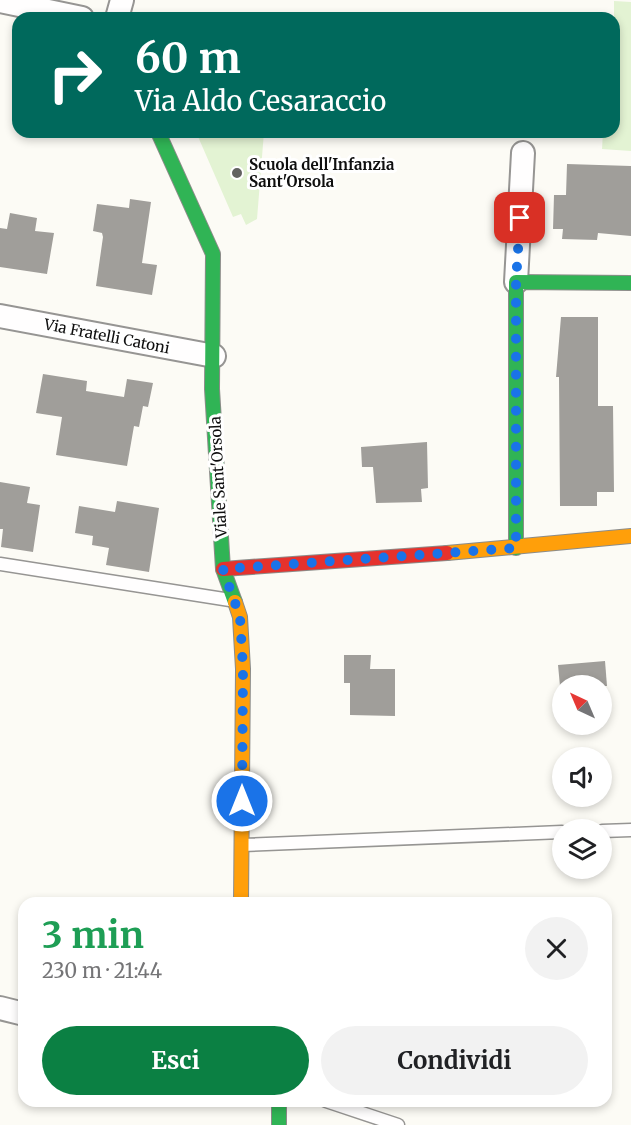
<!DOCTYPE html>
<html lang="it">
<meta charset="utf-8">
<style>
:root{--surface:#fff;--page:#f2f2f2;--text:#202124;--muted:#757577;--accent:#0b8043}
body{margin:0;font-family:Merriweather,serif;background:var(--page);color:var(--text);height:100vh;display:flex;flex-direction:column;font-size:22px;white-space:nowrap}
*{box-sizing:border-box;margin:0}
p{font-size:20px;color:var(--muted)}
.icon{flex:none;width:33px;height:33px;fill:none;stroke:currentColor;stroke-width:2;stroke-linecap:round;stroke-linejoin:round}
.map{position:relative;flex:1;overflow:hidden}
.side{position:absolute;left:18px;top:897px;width:594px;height:210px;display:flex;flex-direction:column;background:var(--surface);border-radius:18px;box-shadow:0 3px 9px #0003}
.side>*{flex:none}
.hud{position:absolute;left:12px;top:12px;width:608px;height:126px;border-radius:18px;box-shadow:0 3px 9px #0003;background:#00695c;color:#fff;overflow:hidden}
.needle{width:39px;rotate:316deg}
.fabs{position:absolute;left:552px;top:675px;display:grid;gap:12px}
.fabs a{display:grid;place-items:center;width:60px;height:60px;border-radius:50%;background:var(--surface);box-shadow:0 3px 9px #0003;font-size:30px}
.pin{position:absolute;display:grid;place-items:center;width:51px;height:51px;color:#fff;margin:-26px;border-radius:12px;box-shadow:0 3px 9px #0006}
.me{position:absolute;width:66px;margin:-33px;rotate:0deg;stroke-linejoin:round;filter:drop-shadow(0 0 4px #0008)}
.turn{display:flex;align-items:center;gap:21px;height:126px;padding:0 24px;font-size:27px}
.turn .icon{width:78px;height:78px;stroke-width:2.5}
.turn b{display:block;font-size:42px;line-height:51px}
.round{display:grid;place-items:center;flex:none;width:63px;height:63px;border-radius:32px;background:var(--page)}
.headline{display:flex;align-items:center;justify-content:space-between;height:102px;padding:0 24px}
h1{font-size:36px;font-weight:700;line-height:45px;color:#1e9e55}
.action{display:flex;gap:12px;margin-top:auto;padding:12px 24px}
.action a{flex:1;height:69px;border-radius:36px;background:var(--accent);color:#fff;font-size:24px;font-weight:700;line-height:69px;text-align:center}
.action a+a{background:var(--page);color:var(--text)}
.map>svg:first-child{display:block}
.green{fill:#e3f3d3}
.building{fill:#a09e9a}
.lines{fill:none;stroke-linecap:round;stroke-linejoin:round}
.lane-casing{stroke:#969593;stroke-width:15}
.street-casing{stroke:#969593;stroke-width:26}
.fast-casing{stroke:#8c8c89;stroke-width:16}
.slow-casing{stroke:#8c8c89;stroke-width:16}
.jam-casing{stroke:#8c8c89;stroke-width:16}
.lane{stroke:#fffefe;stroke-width:12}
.street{stroke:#fffefe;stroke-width:22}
.fast{stroke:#30b455;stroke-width:14}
.slow{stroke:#ff9f0a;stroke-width:14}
.jam{stroke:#e5322d;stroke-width:14}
.route{stroke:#1a73e8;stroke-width:10;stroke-dasharray:0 18}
.poi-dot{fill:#626260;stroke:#fff;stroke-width:2}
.labels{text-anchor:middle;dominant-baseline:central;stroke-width:6;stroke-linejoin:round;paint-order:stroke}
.poi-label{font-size:15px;font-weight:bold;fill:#0f0f0f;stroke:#fff;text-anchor:start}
.street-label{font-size:15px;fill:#0f0f0f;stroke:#fff}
</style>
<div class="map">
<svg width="631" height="1125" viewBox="0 0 631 1125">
<rect width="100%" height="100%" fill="#fcfbf5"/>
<g class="green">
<path d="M 614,1 L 631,2 L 631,151 L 602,149 L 603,132 L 614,132 Z"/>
<path d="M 196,132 L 264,132 L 257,219 L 246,225 L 241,214 L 233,217 Z"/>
</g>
<g class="building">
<path d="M 567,164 L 631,166 L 631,236 L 598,233 L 597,240 L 562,239 L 563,229 L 553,229 L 554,195 L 566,195 Z"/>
<path d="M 130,199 L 151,202 L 142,263 L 157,265 L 152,295 L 96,286 L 103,237 L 102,233 L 93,231 L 97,204 L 129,208 Z"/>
<path d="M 10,213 L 37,218 L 35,231 L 54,233 L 47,274 L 0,267 L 0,228 L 7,229 Z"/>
<path d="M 561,317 L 598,317 L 598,406 L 613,406 L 614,492 L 597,492 L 597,506 L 560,506 L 559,377 L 556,377 Z"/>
<path d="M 43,374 L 87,381 L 86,391 L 124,397 L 127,379 L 153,383 L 148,407 L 143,406 L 139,427 L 134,426 L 127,466 L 56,455 L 62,417 L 36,413 Z"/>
<path d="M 427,442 L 428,488 L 421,489 L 422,502 L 376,503 L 373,467 L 362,467 L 361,447 Z"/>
<path d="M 0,482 L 30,487 L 27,503 L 40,505 L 33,552 L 1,547 L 3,529 L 0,529 Z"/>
<path d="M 117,501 L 159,508 L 149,572 L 106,565 L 109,548 L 92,545 L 93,536 L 75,533 L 79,506 L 115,512 Z"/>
<path d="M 344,655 L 371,655 L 370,669 L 395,669 L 395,716 L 350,715 L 350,683 L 344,683 Z"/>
<path d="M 605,661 L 607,686 L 560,686 L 558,665 Z"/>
</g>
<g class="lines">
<g class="lane-casing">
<g id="lane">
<path d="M 0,564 L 230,600"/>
<path d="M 602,831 L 631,830"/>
<path d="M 243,845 L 562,832"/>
<path d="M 326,1101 L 398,1125"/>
</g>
</g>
<g class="street-casing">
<g id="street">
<path d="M 0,1 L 82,18"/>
<path d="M 117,18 L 122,0"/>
<path d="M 516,282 L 523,153"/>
<path d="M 0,316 L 214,356"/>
<path d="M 0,1008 L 24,1014"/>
</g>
</g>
<g class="fast-casing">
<g id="fast">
<path d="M 158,132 L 213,254 L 212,389 L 223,569 L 235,602"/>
<path d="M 516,548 L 516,282 L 631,283"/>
<path d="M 279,1101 L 279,1125"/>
</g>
</g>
<g class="slow-casing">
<g id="slow">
<path d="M 447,553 L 631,536"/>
<path d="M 235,602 L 240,617 L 243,669 L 241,903"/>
</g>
</g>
<g class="jam-casing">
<path id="jam" d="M 223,569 L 447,553"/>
</g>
<use href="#lane" class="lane"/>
<use href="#street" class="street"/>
<use href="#fast" class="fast"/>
<use href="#slow" class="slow"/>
<use href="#jam" class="jam"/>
</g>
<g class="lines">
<path class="route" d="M 242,801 L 243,669 L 240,617 L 223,569 L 516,548 L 516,282 L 520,218"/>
</g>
<circle class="poi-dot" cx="237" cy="173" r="6"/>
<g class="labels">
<g class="poi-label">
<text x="249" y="164">Scuola dell'Infanzia<tspan x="249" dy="17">Sant'Orsola</tspan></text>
</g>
<g class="street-label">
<text transform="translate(107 336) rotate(11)">Via Fratelli Catoni</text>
<text transform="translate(218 477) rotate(-93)">Viale Sant'Orsola</text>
</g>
</g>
</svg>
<div class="fabs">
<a><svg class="needle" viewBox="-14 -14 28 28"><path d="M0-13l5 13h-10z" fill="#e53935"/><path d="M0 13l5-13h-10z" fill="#757577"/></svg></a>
<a><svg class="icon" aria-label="sound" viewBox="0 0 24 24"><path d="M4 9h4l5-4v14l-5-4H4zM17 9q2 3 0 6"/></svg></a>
<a><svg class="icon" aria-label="layers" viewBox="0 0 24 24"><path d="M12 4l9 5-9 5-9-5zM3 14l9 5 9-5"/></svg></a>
</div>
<div class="pin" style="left:520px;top:218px;background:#d93025"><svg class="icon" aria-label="arrive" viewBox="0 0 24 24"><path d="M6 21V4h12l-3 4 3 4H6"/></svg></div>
<svg class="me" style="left:242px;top:801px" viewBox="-20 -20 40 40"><circle r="17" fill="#1a73e8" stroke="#fff" stroke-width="3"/><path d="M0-11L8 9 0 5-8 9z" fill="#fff"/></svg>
<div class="hud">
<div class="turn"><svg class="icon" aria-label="right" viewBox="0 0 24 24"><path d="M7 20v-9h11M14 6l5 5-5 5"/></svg><div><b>60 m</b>Via Aldo Cesaraccio</div></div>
</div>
<section class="side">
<div class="headline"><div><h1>3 min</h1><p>230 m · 21:44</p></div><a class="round"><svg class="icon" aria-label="close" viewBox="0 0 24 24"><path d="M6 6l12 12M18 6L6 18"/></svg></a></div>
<div class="action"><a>Esci</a><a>Condividi</a></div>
</section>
</div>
